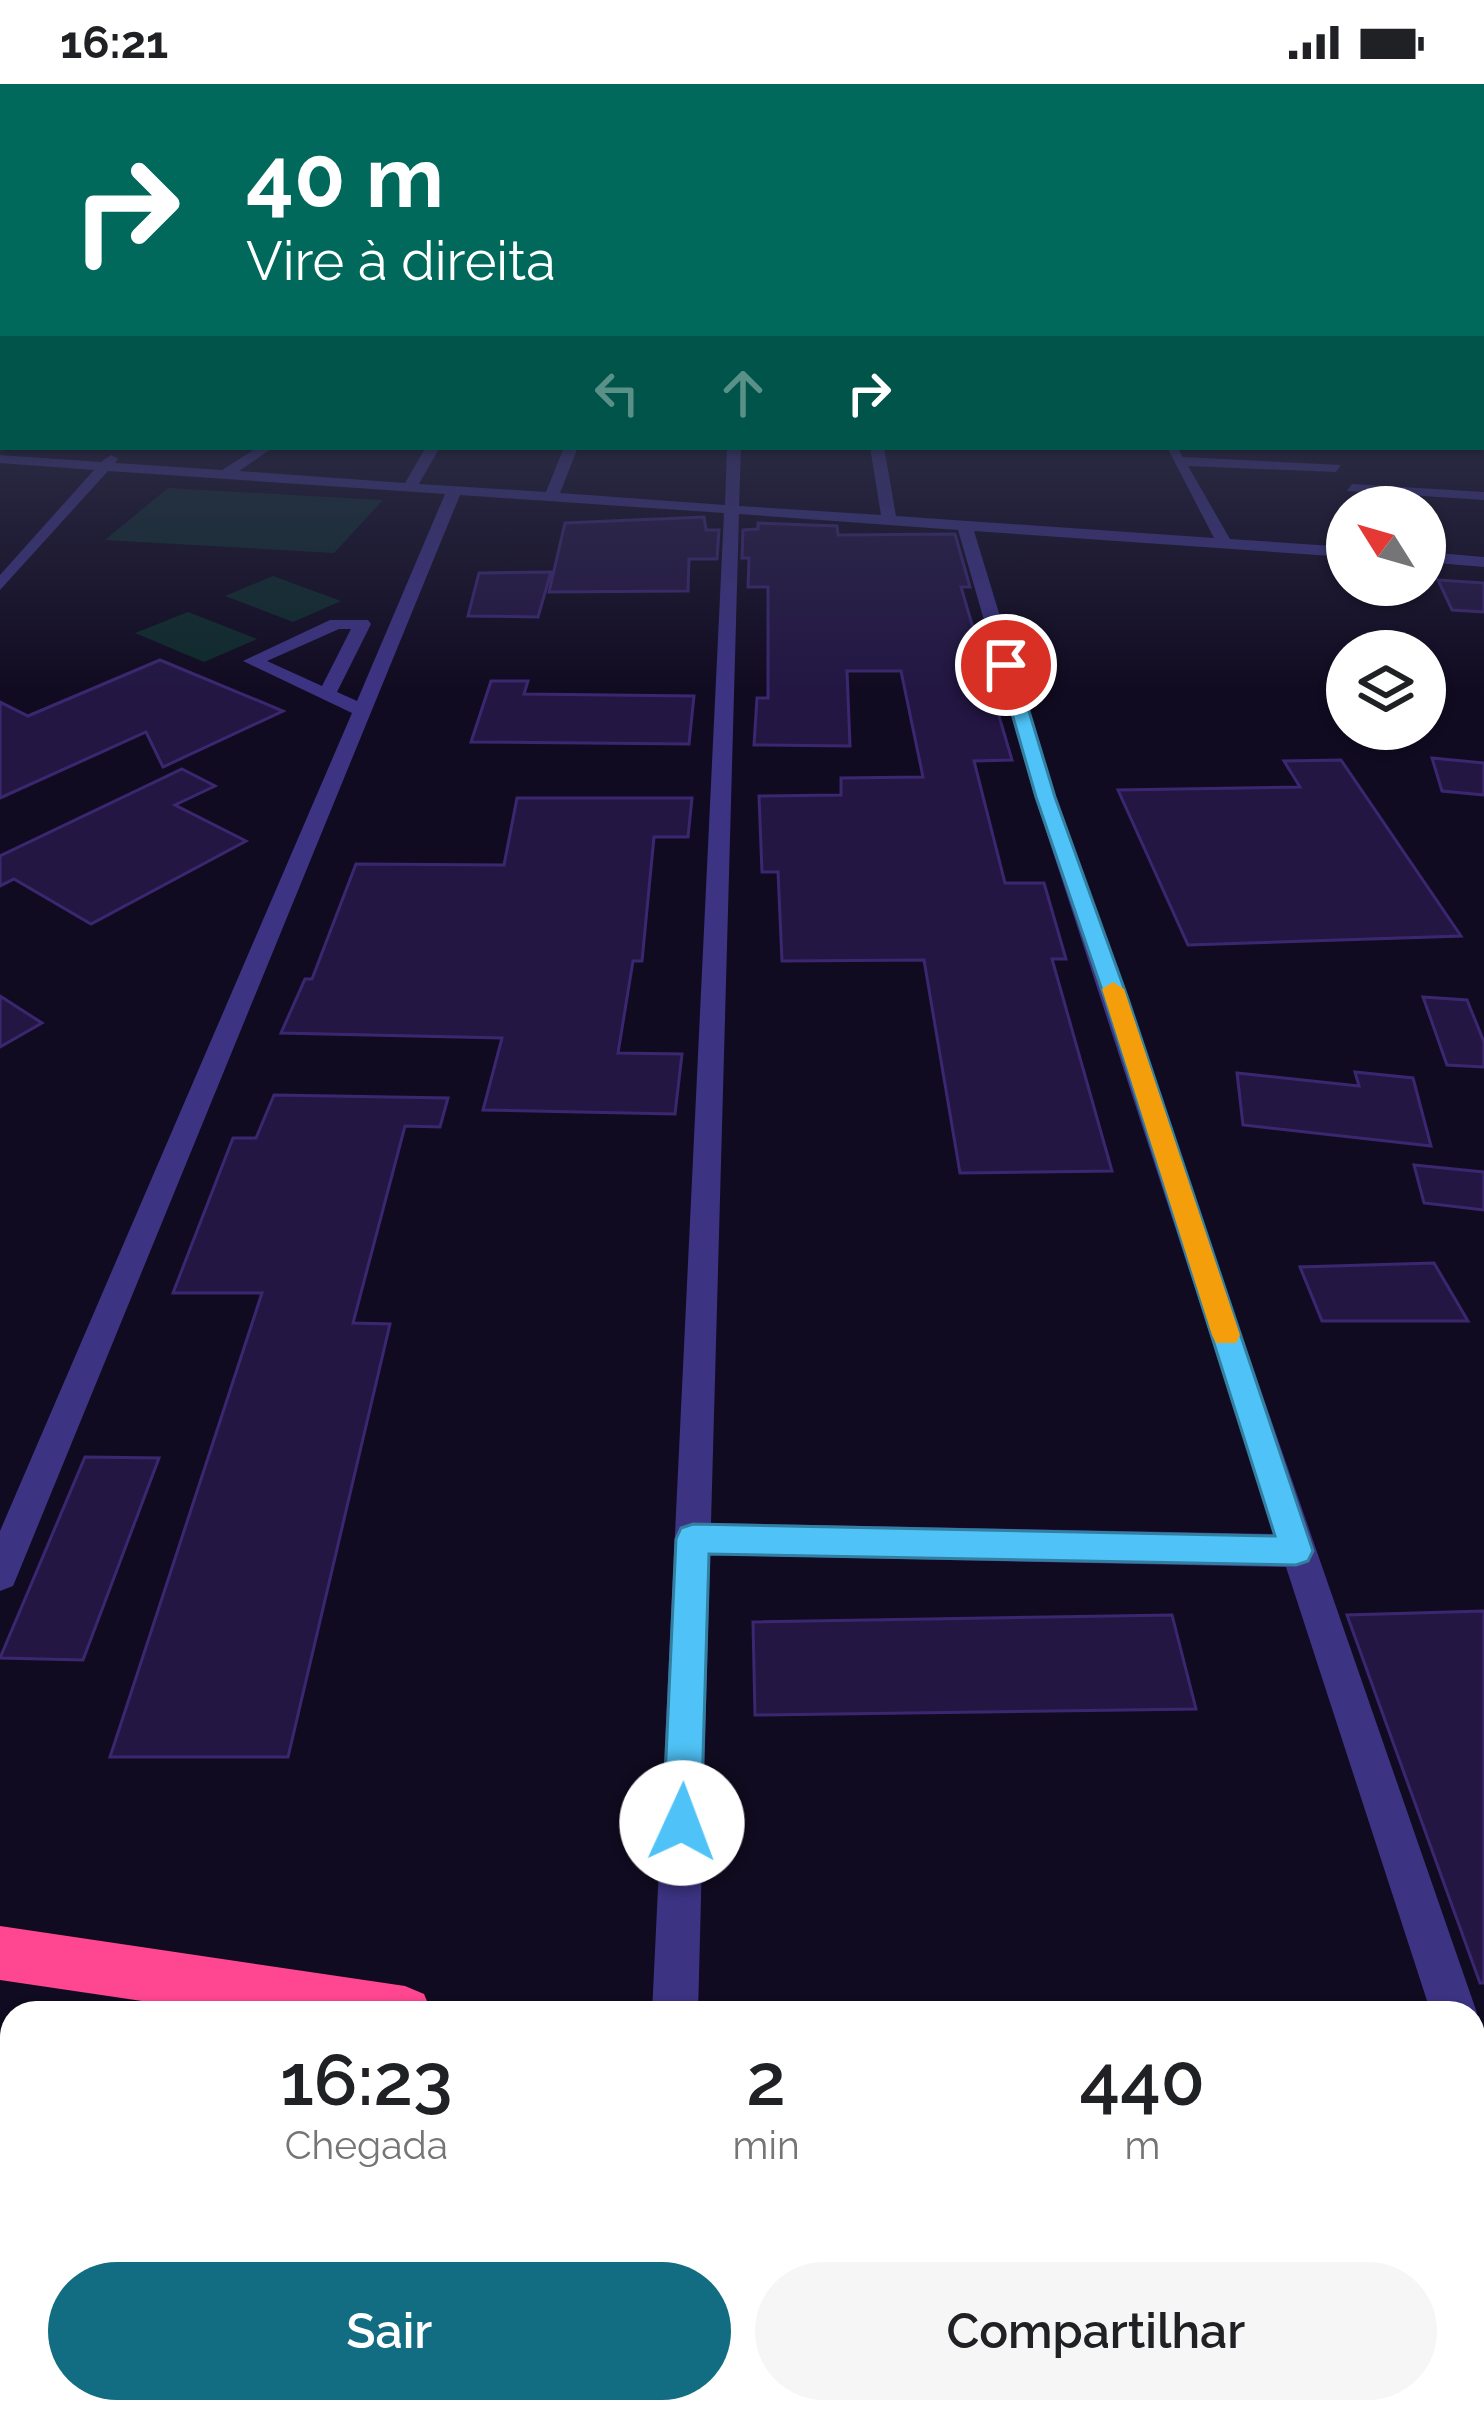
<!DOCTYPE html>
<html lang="pt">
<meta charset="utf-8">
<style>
:root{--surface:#fff;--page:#f6f6f6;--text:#202124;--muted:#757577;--accent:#126d82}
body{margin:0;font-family:Raleway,sans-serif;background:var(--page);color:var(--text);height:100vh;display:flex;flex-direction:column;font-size:45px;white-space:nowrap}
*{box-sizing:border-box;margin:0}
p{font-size:39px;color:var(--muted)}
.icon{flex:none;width:66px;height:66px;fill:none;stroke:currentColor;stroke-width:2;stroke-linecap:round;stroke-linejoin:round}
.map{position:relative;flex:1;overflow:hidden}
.sheet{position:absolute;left:0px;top:1917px;width:1485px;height:423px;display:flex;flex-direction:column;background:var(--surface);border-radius:36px 36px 0 0;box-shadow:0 3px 9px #0004}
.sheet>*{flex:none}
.banner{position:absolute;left:0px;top:0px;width:1485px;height:366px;box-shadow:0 3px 9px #0004;background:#00695c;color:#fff;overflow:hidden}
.needle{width:78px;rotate:307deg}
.controls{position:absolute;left:1326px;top:402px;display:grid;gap:24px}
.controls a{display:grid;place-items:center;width:120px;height:120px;border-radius:50%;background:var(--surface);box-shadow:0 3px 9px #0004;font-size:60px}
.pin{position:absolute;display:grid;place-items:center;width:102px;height:102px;color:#fff;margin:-51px;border:6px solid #fff;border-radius:50%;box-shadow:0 3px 12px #0007}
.me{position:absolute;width:132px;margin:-66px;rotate:2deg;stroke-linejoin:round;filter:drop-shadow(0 0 9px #0008)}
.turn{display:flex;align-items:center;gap:42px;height:252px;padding:0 48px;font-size:54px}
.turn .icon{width:156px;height:156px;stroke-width:2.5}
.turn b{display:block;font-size:84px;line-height:102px}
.lanes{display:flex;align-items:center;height:114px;padding:0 48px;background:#0003;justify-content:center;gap:60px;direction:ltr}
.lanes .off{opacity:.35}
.eta{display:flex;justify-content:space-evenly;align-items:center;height:204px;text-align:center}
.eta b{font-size:72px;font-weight:600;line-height:84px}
.cta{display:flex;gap:24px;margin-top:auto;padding:24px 48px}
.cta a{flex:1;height:138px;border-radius:72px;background:var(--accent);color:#fff;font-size:48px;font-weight:600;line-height:138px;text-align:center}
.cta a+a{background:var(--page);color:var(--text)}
.status{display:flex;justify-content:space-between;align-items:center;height:84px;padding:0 60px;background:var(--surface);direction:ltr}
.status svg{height:33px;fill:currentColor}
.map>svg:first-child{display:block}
.green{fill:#0e2a2b}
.building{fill:#231643;stroke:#3b2770;stroke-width:3}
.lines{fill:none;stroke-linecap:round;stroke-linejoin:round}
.minor{fill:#3c3383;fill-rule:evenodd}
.highway{fill:#ff4690;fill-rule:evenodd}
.route{fill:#4fc3f7;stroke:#337fa1;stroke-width:3}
.slow{fill:#f59e0b}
</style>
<div class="status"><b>16:21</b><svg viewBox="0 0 49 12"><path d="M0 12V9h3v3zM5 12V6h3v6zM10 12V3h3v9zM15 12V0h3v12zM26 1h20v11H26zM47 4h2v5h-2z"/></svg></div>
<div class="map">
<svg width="1484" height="2338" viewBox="0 0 1484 2338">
<rect width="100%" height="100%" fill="#110b21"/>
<g class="green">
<path d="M 168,404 L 383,416 L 334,469 L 105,456 Z"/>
<path d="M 273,492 L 341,517 L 293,538 L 225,512 Z"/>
<path d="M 188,528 L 257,555 L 204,578 L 135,549 Z"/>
</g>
<g class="building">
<path d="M 704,433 L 706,446 L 719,446 L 717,475 L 689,475 L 688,507 L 549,508 L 565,439 Z"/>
<path d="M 758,439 L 837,442 L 838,451 L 955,450 L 970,503 L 961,503 L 1012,676 L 974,677 L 1005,799 L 1044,799 L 1066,875 L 1052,875 L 1112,1087 L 960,1089 L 924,876 L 782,877 L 778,788 L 762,788 L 759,712 L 841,711 L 841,694 L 923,693 L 901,587 L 847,587 L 850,662 L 754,661 L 757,614 L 768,614 L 768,503 L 748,503 L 749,474 L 742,474 L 743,446 L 758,445 Z"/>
<path d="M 551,488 L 538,533 L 468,532 L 479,489 Z"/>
<path d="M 1438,496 L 1484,499 L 1484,528 L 1452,526 Z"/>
<path d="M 160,576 L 283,627 L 163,683 L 146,648 L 0,714 L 0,618 L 28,632 Z"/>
<path d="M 491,597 L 528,597 L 524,610 L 694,612 L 689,660 L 471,658 Z"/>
<path d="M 1432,674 L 1484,679 L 1484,711 L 1442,707 Z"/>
<path d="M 1341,676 L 1461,852 L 1188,861 L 1118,706 L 1300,703 L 1284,677 Z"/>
<path d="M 182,685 L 215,702 L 175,721 L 246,757 L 91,840 L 14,795 L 0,802 L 0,772 Z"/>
<path d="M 517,714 L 692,714 L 688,753 L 654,753 L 642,877 L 633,877 L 618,969 L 682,970 L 675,1030 L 483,1026 L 502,954 L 281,949 L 305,895 L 312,895 L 356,780 L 504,781 Z"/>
<path d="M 0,912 L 42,939 L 0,963 Z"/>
<path d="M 1423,913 L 1467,916 L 1484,958 L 1484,983 L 1447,981 Z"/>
<path d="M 1355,988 L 1413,994 L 1431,1062 L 1243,1041 L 1237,989 L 1359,1002 Z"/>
<path d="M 274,1011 L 448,1014 L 440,1043 L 405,1042 L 353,1239 L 390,1240 L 288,1673 L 110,1673 L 262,1209 L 173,1209 L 233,1054 L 256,1054 Z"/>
<path d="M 1414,1081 L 1484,1088 L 1484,1126 L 1424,1119 Z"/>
<path d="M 1434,1179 L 1468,1237 L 1322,1237 L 1300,1183 Z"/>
<path d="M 85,1373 L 159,1374 L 83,1576 L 0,1574 Z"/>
<path d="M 1484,1527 L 1484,1899 L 1480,1899 L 1347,1531 Z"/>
<path d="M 1172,1531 L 1196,1625 L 755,1631 L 753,1538 Z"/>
</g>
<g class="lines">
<g class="minor">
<rect x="1482" y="286" width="2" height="8"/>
<rect x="1482" y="323" width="2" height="8"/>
<path d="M 1482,345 L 1484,346 L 1484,355 L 1482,354 Z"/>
<path d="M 258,363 L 274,363 L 239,387 L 405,399 L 426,363 L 440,363 L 419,400 L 546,408 L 564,363 L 578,363 L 560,409 L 725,421 L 727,363 L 741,363 L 739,422 L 881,431 L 870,363 L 884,363 L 896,432 L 1214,454 L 1167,363 L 1177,363 L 1183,373 L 1341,381 L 1336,388 L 1188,382 L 1230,455 L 1347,463 L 1347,473 L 974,447 L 1055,713 L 1477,1929 L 1473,1938 L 1473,1929 L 1431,1929 L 1286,1483 L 710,1471 L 698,1929 L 652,1929 L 724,429 L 460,411 L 18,1490 L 13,1502 L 0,1507 L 0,1447 L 352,629 L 243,577 L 330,536 L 368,536 L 371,540 L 337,608 L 357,617 L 445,410 L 108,387 L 0,506 L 0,491 L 94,386 L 0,379 L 0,371 L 101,378 L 111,371 L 118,375 L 115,379 L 222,386 ZM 739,430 L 958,446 L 1035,713 L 1275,1450 L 711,1439 ZM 339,545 L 351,545 L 322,602 L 267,577 Z"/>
<path d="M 1352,400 L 1484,408 L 1484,416 L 1347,407 Z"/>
<path d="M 1425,468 L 1484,473 L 1484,483 L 1425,478 Z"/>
<path d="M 1473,1961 L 1484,1965 L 1484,2040 L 1473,2035 Z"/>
<path d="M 125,2328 L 179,2328 L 176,2338 L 122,2338 Z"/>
<rect x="1194" y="2328" width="54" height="10"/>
</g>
<g class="highway">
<path d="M 0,1842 L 405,1902 L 424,1910 L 432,1929 L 223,1929 L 0,1896 Z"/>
<path d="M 0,2022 L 12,2025 L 12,2083 L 0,2080 Z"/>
<path d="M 1473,2119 L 1484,2121 L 1484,2181 L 1473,2179 Z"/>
<path d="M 1473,2315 L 1483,2338 L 1369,2338 L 1365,2328 L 1473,2328 Z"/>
</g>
</g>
<linearGradient id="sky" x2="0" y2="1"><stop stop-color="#090612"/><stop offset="0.46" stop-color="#32344e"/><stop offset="1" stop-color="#32344e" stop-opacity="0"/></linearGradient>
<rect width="1484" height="608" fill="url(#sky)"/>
<path class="route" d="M 1006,576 L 1015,581 L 1055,713 L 1128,915 L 1313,1467 L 1308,1477 L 1296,1481 L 709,1470 L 701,1739 L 696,1753 L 682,1758 L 669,1753 L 663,1739 L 676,1455 L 681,1444 L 693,1440 L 1275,1452 L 1105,915 L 1036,713 L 998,581 Z"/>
<path class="slow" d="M 1113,898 L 1124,905 L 1240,1251 L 1236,1259 L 1216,1259 L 1212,1251 L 1102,905 Z"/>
</svg>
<div class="controls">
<a><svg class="needle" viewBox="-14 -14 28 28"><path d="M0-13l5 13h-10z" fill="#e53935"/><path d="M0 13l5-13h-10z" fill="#757577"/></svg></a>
<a><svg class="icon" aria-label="layers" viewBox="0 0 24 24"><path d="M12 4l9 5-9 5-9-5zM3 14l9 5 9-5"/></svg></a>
</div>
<div class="pin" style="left:1006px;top:581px;background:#d93025"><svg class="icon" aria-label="arrive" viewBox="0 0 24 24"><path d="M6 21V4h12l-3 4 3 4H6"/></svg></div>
<svg class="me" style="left:682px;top:1739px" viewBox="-20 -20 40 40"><circle r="19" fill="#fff"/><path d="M0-13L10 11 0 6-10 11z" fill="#4fc3f7"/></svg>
<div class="banner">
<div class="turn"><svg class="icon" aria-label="right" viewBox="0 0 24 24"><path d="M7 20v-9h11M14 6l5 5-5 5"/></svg><div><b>40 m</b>Vire à direita</div></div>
<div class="lanes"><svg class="icon off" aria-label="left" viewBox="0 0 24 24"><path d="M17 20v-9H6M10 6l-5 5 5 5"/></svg><svg class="icon off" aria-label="ahead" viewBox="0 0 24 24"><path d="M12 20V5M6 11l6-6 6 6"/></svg><svg class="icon" aria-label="right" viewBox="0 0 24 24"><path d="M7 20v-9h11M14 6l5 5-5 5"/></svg></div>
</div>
<section class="sheet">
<div class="eta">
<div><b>16:23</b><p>Chegada</p></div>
<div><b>2</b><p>min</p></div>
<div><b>440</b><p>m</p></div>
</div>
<div class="cta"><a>Sair</a><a>Compartilhar</a></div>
</section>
</div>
